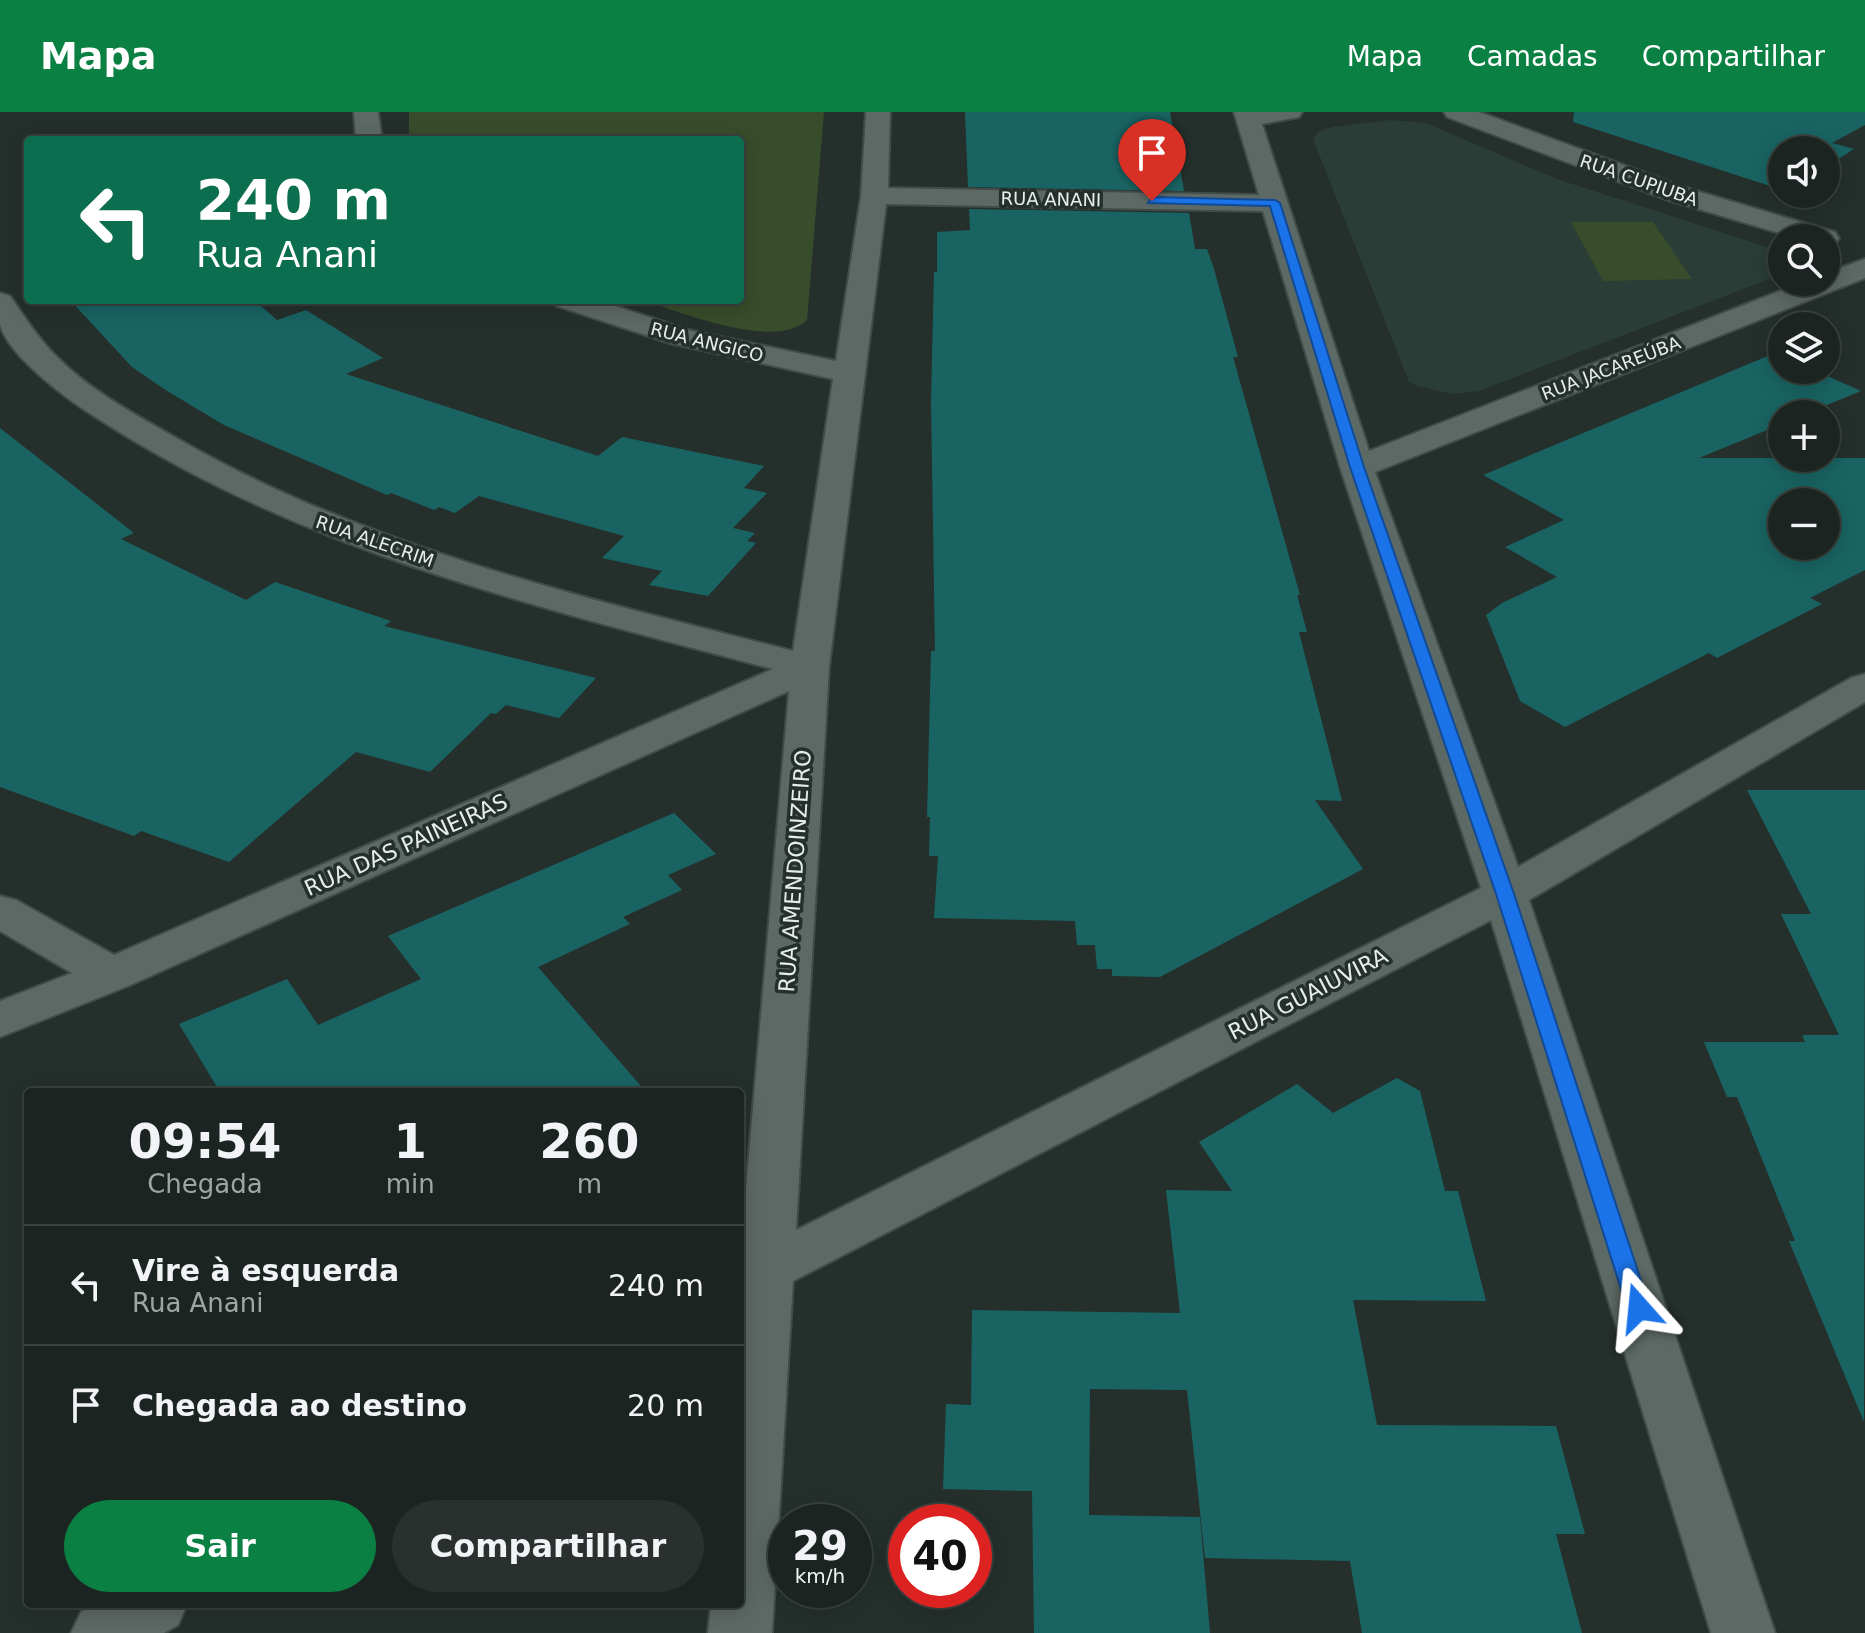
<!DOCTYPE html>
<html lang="pt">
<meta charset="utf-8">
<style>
:root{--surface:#1c2421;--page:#29302e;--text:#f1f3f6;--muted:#a0a4a5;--line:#3a413f;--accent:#0b8043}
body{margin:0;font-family:"DejaVu Sans",sans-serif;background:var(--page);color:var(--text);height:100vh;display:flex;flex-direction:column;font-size:30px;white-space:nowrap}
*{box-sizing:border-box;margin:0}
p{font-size:26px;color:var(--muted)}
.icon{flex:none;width:44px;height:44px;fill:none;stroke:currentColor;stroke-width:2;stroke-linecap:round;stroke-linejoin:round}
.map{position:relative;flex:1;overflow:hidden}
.details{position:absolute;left:24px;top:976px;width:720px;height:520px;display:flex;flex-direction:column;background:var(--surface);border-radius:8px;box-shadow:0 4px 20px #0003,0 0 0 2px var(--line)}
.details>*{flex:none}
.guide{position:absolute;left:24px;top:24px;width:720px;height:168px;border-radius:8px;box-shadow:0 4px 20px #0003,0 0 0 2px var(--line);background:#0b6e4f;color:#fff;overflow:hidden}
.fabs{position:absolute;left:1768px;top:24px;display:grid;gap:16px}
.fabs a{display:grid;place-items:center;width:72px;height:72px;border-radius:50%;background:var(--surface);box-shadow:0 4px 20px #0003,0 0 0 2px var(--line);font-size:40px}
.speed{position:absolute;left:768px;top:1392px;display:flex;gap:16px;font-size:40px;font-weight:700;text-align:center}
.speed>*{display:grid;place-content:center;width:104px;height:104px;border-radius:50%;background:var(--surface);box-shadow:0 4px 20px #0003,0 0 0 2px var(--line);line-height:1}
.speed small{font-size:20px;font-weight:400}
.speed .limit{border:12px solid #d22;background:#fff;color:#111}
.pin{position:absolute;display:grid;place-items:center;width:68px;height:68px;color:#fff;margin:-82px -34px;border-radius:50% 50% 50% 0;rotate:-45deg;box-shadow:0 0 8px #0007}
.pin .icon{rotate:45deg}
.me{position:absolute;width:88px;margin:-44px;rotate:342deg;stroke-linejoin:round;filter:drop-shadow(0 0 6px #0008)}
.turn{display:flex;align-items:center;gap:28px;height:168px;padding:0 40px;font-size:36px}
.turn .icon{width:104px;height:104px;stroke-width:2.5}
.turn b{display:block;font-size:56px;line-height:68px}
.eta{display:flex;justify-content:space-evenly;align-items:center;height:136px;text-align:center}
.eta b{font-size:48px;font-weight:600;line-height:56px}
.action{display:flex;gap:16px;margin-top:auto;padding:16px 40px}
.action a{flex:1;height:92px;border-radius:48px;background:var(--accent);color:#fff;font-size:32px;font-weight:600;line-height:92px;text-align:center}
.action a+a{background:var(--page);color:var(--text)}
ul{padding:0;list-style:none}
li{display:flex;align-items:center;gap:24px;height:120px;padding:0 40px;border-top:2px solid var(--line)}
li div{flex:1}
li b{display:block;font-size:30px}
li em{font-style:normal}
header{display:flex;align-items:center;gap:48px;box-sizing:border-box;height:112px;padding:0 40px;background:var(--accent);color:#fff}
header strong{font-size:38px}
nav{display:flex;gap:44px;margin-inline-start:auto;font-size:28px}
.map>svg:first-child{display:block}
.built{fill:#2a3d37}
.green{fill:#384d2b}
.building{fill:#196463;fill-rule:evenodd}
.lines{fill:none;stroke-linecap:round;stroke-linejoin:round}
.minor-casing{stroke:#414b48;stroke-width:4}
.minor{fill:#5d6965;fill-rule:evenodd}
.route{fill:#1a73e8;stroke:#114b97;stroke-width:2}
.labels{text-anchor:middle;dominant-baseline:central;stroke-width:7;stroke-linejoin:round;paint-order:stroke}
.far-street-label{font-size:18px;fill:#e6edeb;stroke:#25302c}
.street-label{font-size:22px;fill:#e6edeb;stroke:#25302c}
</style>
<header>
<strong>Mapa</strong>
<nav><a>Mapa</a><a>Camadas</a><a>Compartilhar</a></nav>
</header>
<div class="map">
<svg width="1865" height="1521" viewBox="0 0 1865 1521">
<rect width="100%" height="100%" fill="#25302c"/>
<path class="built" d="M 1391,8 L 1426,11 L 1557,67 L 1782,140 L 1782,162 L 1479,279 L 1453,282 L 1417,274 L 1409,270 L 1313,27 L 1318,20 L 1333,15 Z"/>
<g class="green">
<path d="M 409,0 L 824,0 L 807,208 C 775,239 681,200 642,188 L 740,188 L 740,28 L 409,28 Z"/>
<path d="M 1571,110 L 1653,110 L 1692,167 L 1603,169 Z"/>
</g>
<g class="building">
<path d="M 965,0 L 1170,0 L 1184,79 L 968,75 Z"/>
<path d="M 1574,0 L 1865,0 L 1865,13 L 1832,31 L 1854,37 L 1826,55 L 1826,38 L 1782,38 L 1782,78 L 1573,10 Z"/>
<path d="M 969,97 L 1189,101 L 1195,137 L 1207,137 L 1214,157 L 1238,245 L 1233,245 L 1300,483 L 1297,483 L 1307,520 L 1299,520 L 1342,689 L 1315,688 L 1363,757 L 1160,865 L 1112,864 L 1112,857 L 1097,857 L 1095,833 L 1077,833 L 1075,809 L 934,806 L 938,744 L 929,744 L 930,705 L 927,705 L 931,539 L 935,539 L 931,290 L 934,160 L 937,160 L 937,120 L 970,118 Z"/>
<path d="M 70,188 L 254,188 L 277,208 L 306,198 L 383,246 L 346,262 L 598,344 L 622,325 L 764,354 L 744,376 L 767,381 L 733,416 L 755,421 L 747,429 L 756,431 L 708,484 L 649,473 L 662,459 L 602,446 L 624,424 L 479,384 L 455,401 L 439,395 L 434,398 L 391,381 L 387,383 L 224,313 L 164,277 L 132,255 Z"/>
<path d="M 1775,241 L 1782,244 L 1782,258 L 1814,258 L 1861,279 L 1805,302 L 1782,302 L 1782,312 L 1699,346 L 1865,346 L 1865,458 L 1810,486 L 1822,492 L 1717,546 L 1709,541 L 1565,615 L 1520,589 L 1486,503 L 1502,491 L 1557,465 L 1505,435 L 1564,408 L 1483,363 ZM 1782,390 L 1826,390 L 1826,434 L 1782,434 Z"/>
<path d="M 0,316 L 134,421 L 121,427 L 246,488 L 275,470 L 391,509 L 384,514 L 596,566 L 559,606 L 506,593 L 496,602 L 491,601 L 430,660 L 356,640 L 229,750 L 141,719 L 134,724 L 0,675 Z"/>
<path d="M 1747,678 L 1865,678 L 1864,1310 L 1789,1129 L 1795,1129 L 1737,985 L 1727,985 L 1704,930 L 1805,930 L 1802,923 L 1839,923 L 1781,802 L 1811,802 Z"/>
<path d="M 674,701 L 716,742 L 668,763 L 682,778 L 623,805 L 630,812 L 538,855 L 646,980 L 220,980 L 179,912 L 287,867 L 318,913 L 421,867 L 388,824 Z"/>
<path d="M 1397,966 L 1420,979 L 1445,1079 L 1458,1079 L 1486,1189 L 1353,1188 L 1377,1313 L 1556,1314 L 1585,1422 L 1556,1422 L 1582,1521 L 1362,1521 L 1350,1449 L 1205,1446 L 1187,1278 L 1090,1277 L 1089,1403 L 1200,1405 L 1210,1521 L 1034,1521 L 1032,1379 L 943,1377 L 946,1292 L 971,1293 L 972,1198 L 1180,1201 L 1166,1078 L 1232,1079 L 1199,1030 L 1297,972 L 1333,1001 Z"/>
</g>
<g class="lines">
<g class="minor-casing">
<g id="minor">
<path d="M 354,0 L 378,0 L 382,28 L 356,28 Z"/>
<path d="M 866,0 L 890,0 L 888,76 L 1259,83 L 1234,0 L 1302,0 L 1299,5 L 1262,12 L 1369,339 L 1803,170 L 1826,170 L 1826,161 L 1865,147 L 1865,166 L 1375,360 L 1518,755 L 1851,566 L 1865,562 L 1865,590 L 1529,788 L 1775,1521 L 1711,1521 L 1491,808 L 793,1169 L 772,1521 L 708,1521 L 711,1492 L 740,1492 L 740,1146 L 789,579 L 128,874 L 0,925 L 0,889 L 72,861 L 0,819 L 0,784 L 16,788 L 114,843 L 773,557 C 537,495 301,439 94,304 C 67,287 7,243 0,212 C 0,203 0,190 0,181 L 10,184 C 25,205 39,228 58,246 C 92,280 136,303 178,327 C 368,436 582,485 793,539 L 833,267 L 670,231 L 557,194 L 552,188 L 597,188 L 688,218 L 836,249 L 861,84 ZM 886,92 L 1263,99 L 1340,355 L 1481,776 L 796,1118 L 829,555 Z"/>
<path d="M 1444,0 L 1479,0 L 1683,75 L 1835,120 L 1839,126 L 1835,132 L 1826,134 L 1826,126 L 1796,126 L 1665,87 L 1447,5 Z"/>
<path d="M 95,1492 L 187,1492 L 178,1513 L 164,1521 L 71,1521 L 81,1500 Z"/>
</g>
</g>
<use href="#minor" class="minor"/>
</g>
<path class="route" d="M 1152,85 L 1275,88 L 1280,91 L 1364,355 L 1514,782 L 1650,1196 L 1647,1202 L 1631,1202 L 1627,1196 L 1496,782 L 1350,355 L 1270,94 L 1148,91 Z"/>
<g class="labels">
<g class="far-street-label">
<text transform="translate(1639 68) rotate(19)">RUA CUPIUBA</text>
<text transform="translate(1051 87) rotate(1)">RUA ANANI</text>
<text transform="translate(707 230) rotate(14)">RUA ANGICO</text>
<text transform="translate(1611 256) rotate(-21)">RUA JACAREÚBA</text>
<text transform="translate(375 429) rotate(19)">RUA ALECRIM</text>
</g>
<g class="street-label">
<text transform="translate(406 733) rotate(-24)">RUA DAS PAINEIRAS</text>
<text transform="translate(795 759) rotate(-86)">RUA AMENDOINZEIRO</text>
<text transform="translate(1308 882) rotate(-27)">RUA GUAIUVIRA</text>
</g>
</g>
</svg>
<div class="fabs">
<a><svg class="icon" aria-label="sound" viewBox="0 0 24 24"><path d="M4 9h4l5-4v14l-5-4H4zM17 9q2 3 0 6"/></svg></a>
<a><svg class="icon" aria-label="search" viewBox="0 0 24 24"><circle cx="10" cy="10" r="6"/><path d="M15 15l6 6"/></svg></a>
<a><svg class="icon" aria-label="layers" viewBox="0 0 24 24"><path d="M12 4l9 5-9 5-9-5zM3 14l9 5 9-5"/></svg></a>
<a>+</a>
<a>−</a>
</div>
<div class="speed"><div>29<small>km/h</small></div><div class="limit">40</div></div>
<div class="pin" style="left:1152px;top:89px;background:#d93025"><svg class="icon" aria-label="arrive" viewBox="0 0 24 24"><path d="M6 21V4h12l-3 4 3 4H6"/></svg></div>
<svg class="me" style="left:1639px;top:1196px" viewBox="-20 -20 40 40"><path d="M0-17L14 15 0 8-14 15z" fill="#1a73e8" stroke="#fff" stroke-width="4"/></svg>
<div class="guide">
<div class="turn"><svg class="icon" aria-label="left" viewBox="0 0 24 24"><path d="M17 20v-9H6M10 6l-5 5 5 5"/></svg><div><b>240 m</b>Rua Anani</div></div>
</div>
<section class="details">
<div class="eta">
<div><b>09:54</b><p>Chegada</p></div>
<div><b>1</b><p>min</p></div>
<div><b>260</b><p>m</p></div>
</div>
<ul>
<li><svg class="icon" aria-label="left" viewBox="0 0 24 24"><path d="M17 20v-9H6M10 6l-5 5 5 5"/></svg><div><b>Vire à esquerda</b><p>Rua Anani</p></div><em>240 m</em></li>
<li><svg class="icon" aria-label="arrive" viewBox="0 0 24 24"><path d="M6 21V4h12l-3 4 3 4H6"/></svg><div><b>Chegada ao destino</b></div><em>20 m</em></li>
</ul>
<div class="action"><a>Sair</a><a>Compartilhar</a></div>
</section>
</div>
